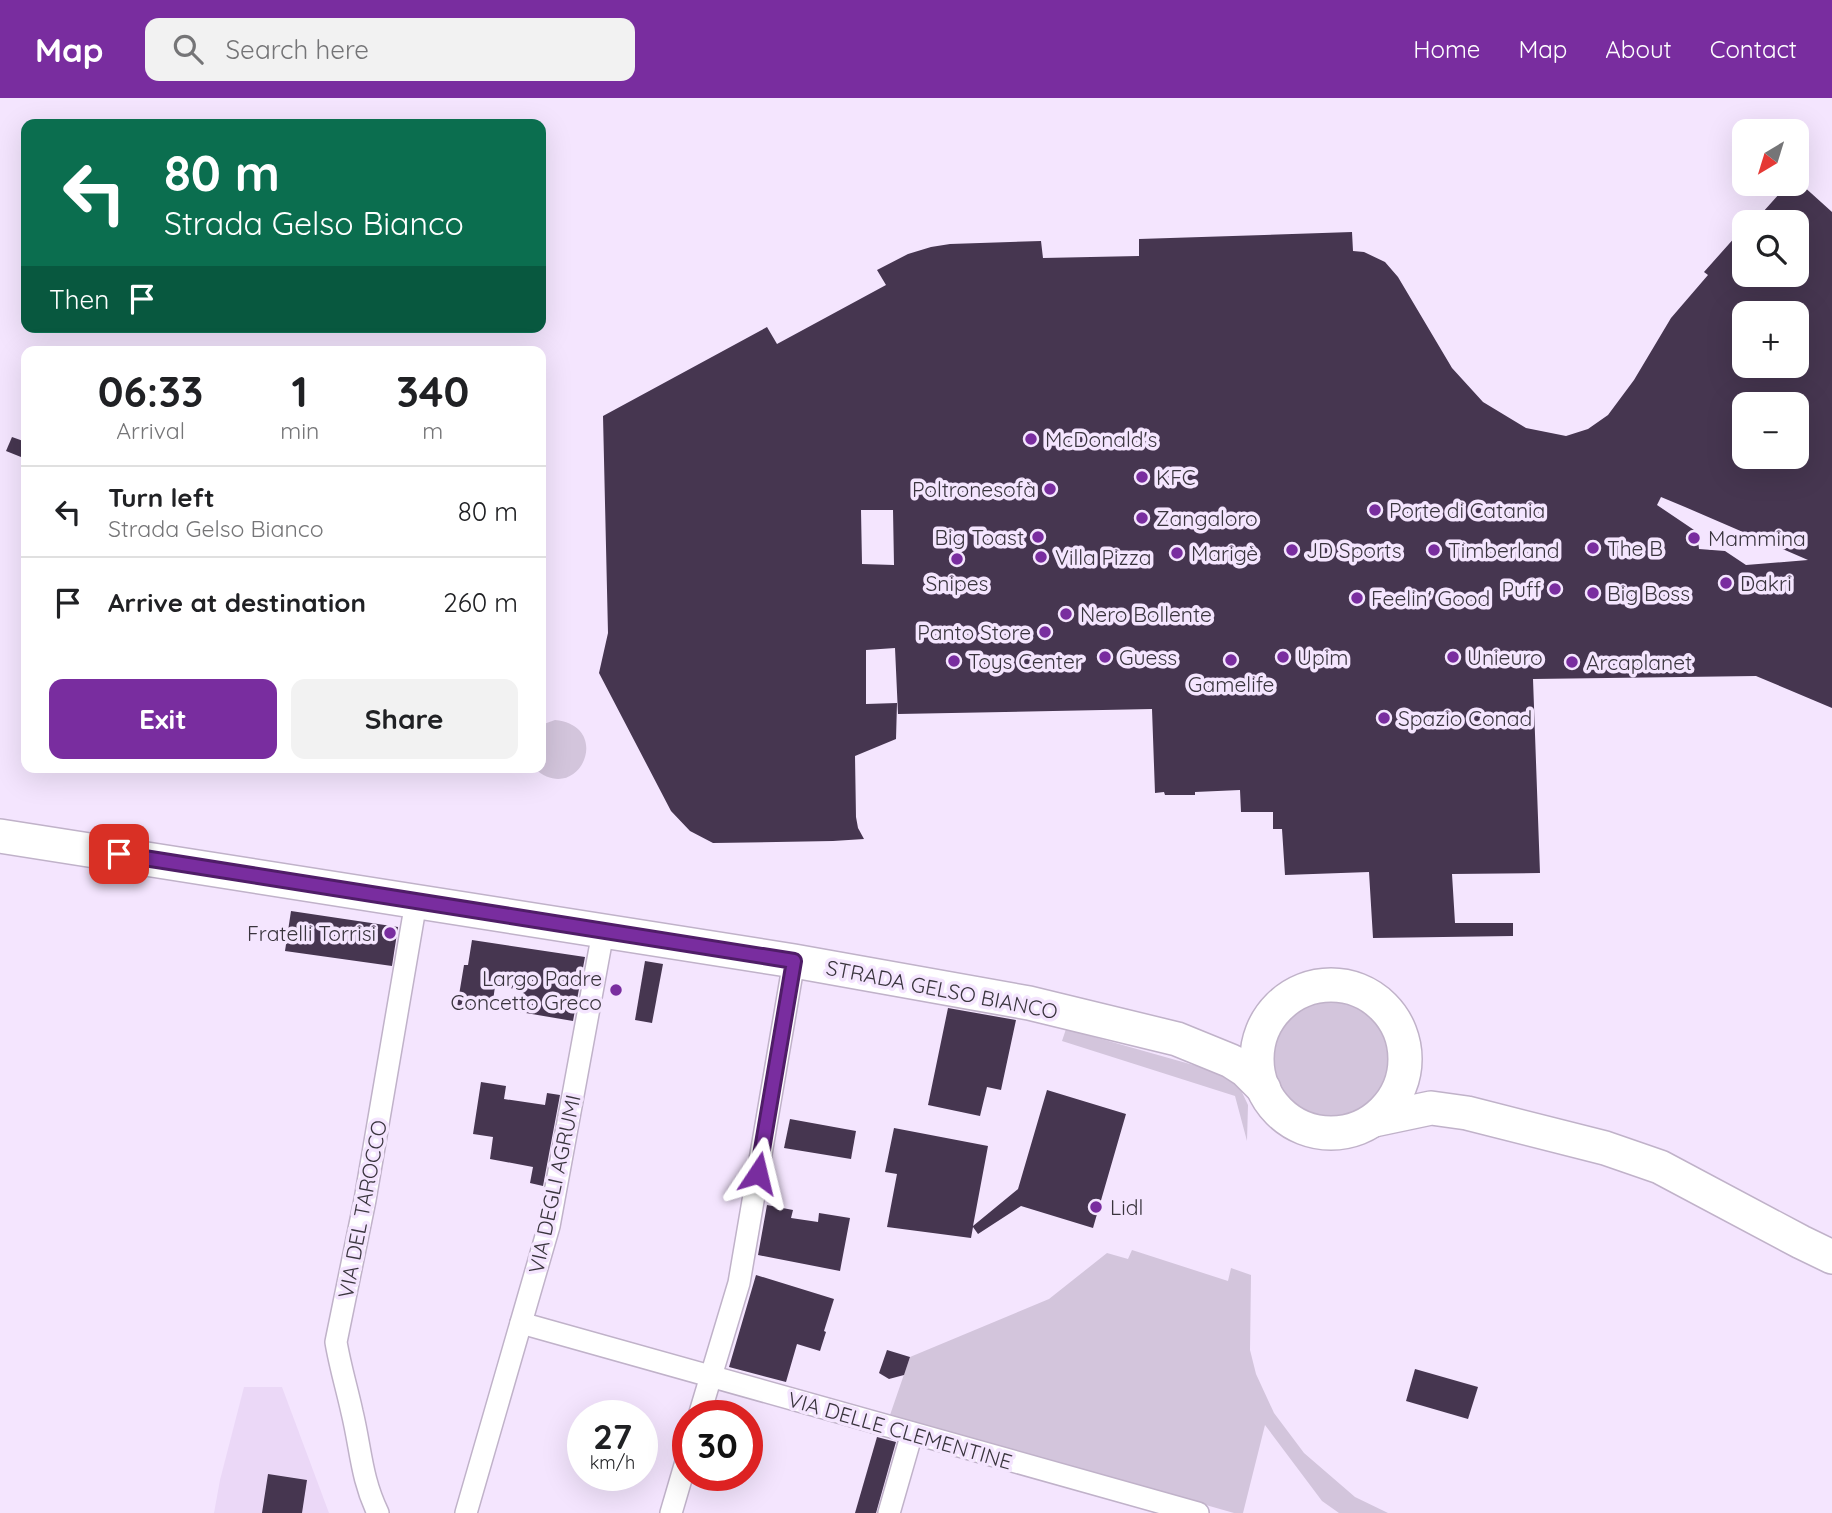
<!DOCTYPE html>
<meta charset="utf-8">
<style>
:root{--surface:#fff;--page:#f2f2f2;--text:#202124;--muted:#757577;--line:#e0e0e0;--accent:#792d9f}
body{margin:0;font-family:Quicksand,sans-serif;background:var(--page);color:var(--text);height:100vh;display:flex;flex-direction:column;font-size:26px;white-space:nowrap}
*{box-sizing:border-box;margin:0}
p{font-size:23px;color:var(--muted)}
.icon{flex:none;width:38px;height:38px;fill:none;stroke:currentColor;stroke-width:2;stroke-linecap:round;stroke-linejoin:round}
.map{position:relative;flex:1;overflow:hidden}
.side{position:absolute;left:21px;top:248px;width:525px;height:427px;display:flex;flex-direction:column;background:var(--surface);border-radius:14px;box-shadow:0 7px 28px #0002}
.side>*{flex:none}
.top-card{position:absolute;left:21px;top:21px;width:525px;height:214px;border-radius:14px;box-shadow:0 7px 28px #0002;background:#0b6e4f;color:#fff;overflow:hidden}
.needle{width:46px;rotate:218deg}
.tools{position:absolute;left:1732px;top:21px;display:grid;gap:14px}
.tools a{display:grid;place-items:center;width:77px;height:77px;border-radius:14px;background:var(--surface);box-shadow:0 7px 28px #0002;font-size:35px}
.speed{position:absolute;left:567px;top:1302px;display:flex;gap:14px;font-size:35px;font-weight:700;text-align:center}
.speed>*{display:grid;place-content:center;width:91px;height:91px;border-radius:50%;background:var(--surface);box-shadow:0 7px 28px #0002;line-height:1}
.speed small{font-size:18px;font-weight:400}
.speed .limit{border:10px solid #d22;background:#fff;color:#111}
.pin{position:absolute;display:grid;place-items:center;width:60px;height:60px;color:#fff;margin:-30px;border-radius:14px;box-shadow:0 4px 10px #0006}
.me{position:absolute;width:77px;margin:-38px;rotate:10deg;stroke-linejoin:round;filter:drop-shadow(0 0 5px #0008)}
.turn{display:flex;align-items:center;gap:24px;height:147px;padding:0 28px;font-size:32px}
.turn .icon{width:91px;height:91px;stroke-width:2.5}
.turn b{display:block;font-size:49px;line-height:60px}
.then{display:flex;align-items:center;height:66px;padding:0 28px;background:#0003;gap:14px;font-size:26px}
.eta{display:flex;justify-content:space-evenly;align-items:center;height:119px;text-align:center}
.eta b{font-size:42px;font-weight:700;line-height:49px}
.action{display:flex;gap:14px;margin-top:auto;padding:14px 28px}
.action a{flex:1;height:80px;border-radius:14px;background:var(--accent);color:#fff;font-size:28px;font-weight:700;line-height:80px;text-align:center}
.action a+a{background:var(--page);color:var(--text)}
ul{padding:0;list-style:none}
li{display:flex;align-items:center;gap:21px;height:91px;padding:0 28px;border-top:2px solid var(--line)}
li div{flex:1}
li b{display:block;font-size:26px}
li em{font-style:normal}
header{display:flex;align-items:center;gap:42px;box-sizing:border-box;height:98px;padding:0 35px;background:var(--accent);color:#fff}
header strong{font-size:33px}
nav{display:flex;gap:38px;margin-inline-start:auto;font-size:24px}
.search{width:490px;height:63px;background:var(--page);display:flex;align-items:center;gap:18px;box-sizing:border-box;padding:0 24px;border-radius:14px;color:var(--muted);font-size:26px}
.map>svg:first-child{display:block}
.built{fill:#ebd8f7}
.green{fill:#d3c5dc}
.building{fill:#463650;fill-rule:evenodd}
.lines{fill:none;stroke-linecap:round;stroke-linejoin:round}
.minor-casing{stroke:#c0b2c9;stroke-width:24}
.primary-casing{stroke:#c0b2c9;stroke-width:36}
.minor{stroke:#fff;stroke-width:21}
.primary{stroke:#fff;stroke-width:33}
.route-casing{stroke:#4f1d67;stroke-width:18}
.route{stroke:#792d9f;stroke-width:12}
.poi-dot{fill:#792d9f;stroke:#f4e5fe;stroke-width:2.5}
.labels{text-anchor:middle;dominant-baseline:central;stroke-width:7;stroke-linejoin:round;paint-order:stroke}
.poi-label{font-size:21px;fill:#39343d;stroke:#f4e5fe;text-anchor:start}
.street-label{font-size:21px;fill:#39343d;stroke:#f4e5fe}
</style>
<header>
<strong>Map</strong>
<div class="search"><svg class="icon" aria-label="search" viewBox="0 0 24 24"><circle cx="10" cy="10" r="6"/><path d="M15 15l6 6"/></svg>Search here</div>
<nav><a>Home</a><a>Map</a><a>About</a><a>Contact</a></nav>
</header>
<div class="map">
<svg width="1832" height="1415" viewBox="0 0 1832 1415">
<rect width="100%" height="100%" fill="#f4e5fe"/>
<path class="built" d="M 244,1289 L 282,1289 L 329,1415 L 214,1415 L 220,1382 Z"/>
<g class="green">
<path d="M 555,622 C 615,628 578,710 534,670 L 541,670 L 541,627 Z"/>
<circle cx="1331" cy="962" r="59"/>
<path d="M 1066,931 L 1204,970 L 1206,967 L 1238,986 L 1248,1007 L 1247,1043 L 1235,998 L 1062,943 Z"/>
<path d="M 1132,1152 L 1228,1183 L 1231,1170 L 1251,1177 L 1250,1252 L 1256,1276 L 1274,1315 L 1304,1355 L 1355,1399 L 1388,1415 L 1339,1415 L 1322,1403 L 1265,1327 L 1243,1415 L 1234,1415 L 890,1317 L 910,1259 L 1049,1201 L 1107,1155 L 1128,1161 Z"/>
</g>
<g class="building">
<path d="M 1788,86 L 1801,86 L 1832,114 L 1832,610 L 1756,578 L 1533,581 L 1540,775 L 1452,776 L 1455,825 L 1513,825 L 1513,838 L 1373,840 L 1369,774 L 1285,777 L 1282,731 L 1273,731 L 1273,714 L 1241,714 L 1240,692 L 1195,694 L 1195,697 L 1165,697 L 1164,694 L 1155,695 L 1152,611 L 898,616 L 895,550 L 866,552 L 866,606 L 897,605 L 896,641 L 855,658 L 856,719 L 858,730 L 864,741 L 833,743 L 713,745 L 690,733 L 671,713 L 599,575 L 608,535 L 603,318 L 767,229 L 777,246 L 886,187 L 877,172 L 908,156 L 931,149 L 950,146 L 1041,143 L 1043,160 L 1139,158 L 1139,141 L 1352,134 L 1353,153 L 1364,154 L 1385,164 L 1398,179 L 1452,270 L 1483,304 L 1526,330 L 1566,338 L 1588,331 L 1608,317 L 1634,282 L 1671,220 L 1708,177 L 1704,174 L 1745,128 L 1745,177 L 1797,177 L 1797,124 L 1754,124 ZM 1745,215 L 1797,215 L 1797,268 L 1745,268 ZM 1745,306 L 1797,306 L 1797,359 L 1745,359 ZM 1661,399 L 1685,409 L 1808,462 L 1746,467 L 1725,453 L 1699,451 L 1697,434 L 1657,407 ZM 861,412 L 893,412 L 894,467 L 862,466 Z"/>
<path d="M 12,339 L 26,344 L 26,361 L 6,353 Z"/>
<path d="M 291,813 L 398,829 L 392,868 L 285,853 Z"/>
<path d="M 472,842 L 585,859 L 573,923 L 520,914 L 523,892 L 495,888 L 492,911 L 482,909 L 482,913 L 457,909 L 464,867 L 468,867 Z"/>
<path d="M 645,863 L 663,866 L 652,925 L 635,922 Z"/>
<path d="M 948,910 L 1016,922 L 1001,992 L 987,989 L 980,1018 L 928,1007 Z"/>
<path d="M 481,984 L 506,988 L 504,1001 L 545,1007 L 547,995 L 560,997 L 543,1088 L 530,1085 L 533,1069 L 490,1061 L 493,1039 L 473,1036 Z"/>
<path d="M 1047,992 L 1126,1016 L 1093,1130 L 1021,1108 L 978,1136 L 973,1129 L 971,1140 L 887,1129 L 897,1076 L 885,1074 L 894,1030 L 988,1048 L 973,1128 L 1018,1091 Z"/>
<path d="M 790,1021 L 856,1033 L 851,1061 L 784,1050 Z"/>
<path d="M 767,1107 L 793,1112 L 791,1120 L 818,1124 L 819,1115 L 850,1120 L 840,1173 L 758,1157 Z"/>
<path d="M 756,1177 L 834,1201 L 824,1233 L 826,1234 L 820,1253 L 797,1246 L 786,1284 L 729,1269 Z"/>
<path d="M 887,1252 L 910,1259 L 904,1277 L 889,1281 L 879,1275 Z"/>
<path d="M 1415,1271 L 1478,1289 L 1468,1321 L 1406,1303 Z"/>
<path d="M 877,1339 L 896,1344 L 876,1415 L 855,1415 Z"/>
<path d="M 268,1376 L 307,1382 L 302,1415 L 262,1415 Z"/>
</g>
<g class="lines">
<g class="minor-casing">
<g id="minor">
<path d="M 521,1225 L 1198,1415"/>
<path d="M 699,1318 L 739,1185 L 794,863"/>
<path d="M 378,1415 C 361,1380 361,1351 352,1314 C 347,1291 340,1268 336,1244 L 365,1102 L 416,804"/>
<path d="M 466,1415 L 549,1128 L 603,834"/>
<path d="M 671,1415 L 688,1357"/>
<path d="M 889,1415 L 912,1335"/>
</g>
</g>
<g class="primary-casing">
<g id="primary">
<path d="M 0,738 L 794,863 L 1029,905 L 1177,941 L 1231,963 L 1245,972 L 1264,991"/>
<circle cx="1331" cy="961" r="74"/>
<path d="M 1374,1022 L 1431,1010 L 1467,1015 L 1605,1050 L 1660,1069 L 1801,1144 L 1832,1159"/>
</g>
</g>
<use href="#minor" class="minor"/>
<use href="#primary" class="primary"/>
</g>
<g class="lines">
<g class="route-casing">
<path id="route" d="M 119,756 L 794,863 L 758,1075"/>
</g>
<use href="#route" class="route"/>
</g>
<g class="poi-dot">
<circle cx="1031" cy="341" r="7"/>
<circle cx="1142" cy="379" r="7"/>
<circle cx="1050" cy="391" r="7"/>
<circle cx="1375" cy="412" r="7"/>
<circle cx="1142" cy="420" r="7"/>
<circle cx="1038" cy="439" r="7"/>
<circle cx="1694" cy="440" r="7"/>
<circle cx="1593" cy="450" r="7"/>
<circle cx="1292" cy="452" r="7"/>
<circle cx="1434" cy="452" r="7"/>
<circle cx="1177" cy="455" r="7"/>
<circle cx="1041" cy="459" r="7"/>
<circle cx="957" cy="461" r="7"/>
<circle cx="1726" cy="485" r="7"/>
<circle cx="1555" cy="491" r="7"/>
<circle cx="1593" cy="495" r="7"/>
<circle cx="1357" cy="500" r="7"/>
<circle cx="1066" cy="516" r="7"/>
<circle cx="1045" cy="534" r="7"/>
<circle cx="1105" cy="559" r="7"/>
<circle cx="1283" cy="559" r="7"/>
<circle cx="1453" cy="559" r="7"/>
<circle cx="1231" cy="562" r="7"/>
<circle cx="954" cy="563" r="7"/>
<circle cx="1572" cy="564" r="7"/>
<circle cx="1384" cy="620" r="7"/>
<circle cx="390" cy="835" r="7"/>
<circle cx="616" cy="892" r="7"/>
<circle cx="1096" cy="1109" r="7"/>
</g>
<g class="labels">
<g class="poi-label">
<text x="1045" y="341">McDonald's</text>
<text x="1156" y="379">KFC</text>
<text x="1036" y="391" text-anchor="end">Poltronesofà</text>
<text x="1389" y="412">Porte di Catania</text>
<text x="1156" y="420">Zangaloro</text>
<text x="1024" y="439" text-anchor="end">Big Toast</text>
<text x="1708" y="440">Mammina</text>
<text x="1607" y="450">The B</text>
<text x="1306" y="452">JD Sports</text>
<text x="1448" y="452">Timberland</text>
<text x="1191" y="455">Marigè</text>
<text x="1055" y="459">Villa Pizza</text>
<text x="957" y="485" text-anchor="middle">Snipes</text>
<text x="1740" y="485">Dakri</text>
<text x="1541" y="491" text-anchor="end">Puff</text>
<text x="1607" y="495">Big Boss</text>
<text x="1371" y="500">Feelin' Good</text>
<text x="1080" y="516">Nero Bollente</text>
<text x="1031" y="534" text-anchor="end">Panto Store</text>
<text x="1119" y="559">Guess</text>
<text x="1297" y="559">Upim</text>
<text x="1467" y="559">Unieuro</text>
<text x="968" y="563">Toys Center</text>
<text x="1586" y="564">Arcaplanet</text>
<text x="1231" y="586" text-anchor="middle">Gamelife</text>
<text x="1398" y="620">Spazio Conad</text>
<text x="376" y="835" text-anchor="end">Fratelli Torrisi</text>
<text x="602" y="880" text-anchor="end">Largo Padre<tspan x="602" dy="24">Concetto Greco</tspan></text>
<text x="1110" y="1109">Lidl</text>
</g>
<g class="street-label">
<text transform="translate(942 891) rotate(11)">STRADA GELSO BIANCO</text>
<text transform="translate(554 1086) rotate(-78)">VIA DEGLI AGRUMI</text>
<text transform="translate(362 1111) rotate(-79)">VIA DEL TAROCCO</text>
<text transform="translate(900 1332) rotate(16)">VIA DELLE CLEMENTINE</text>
</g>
</g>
</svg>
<div class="tools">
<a><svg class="needle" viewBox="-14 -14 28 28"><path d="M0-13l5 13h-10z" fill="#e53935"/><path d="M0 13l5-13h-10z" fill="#757577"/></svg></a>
<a><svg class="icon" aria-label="search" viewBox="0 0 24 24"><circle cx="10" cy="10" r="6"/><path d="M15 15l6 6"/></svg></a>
<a>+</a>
<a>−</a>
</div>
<div class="speed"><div>27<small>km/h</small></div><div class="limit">30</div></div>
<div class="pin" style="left:119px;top:756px;background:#d93025"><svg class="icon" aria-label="arrive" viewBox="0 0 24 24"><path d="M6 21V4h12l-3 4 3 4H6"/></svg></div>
<svg class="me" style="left:758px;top:1075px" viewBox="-20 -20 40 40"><path d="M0-17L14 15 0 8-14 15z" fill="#792d9f" stroke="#fff" stroke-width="4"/></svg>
<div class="top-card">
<div class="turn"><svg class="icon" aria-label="left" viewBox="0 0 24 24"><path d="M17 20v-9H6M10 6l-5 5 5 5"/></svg><div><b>80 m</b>Strada Gelso Bianco</div></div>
<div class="then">Then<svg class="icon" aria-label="arrive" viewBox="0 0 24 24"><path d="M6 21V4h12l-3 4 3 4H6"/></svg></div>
</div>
<section class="side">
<div class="eta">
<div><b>06:33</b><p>Arrival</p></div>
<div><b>1</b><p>min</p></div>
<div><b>340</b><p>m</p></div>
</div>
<ul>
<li><svg class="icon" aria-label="left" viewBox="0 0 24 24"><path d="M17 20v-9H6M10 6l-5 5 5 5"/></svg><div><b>Turn left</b><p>Strada Gelso Bianco</p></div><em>80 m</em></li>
<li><svg class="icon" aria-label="arrive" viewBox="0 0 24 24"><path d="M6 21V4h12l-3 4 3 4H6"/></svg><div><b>Arrive at destination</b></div><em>260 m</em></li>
</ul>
<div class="action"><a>Exit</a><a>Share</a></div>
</section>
</div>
